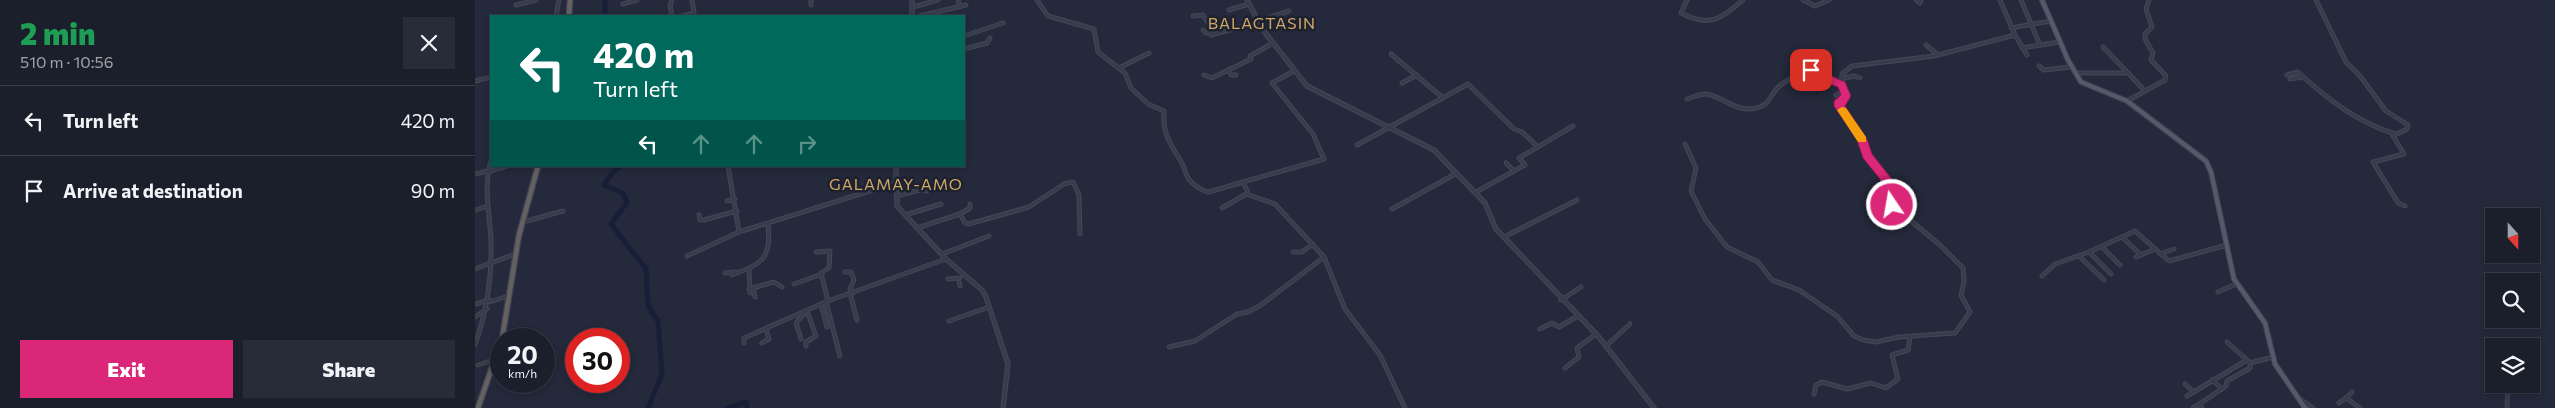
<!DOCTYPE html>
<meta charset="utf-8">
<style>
:root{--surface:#1b1f2c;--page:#282c38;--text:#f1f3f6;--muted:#a0a2a9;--line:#393d48;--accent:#db2777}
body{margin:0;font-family:Commissioner,sans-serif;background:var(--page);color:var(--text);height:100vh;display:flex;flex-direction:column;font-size:19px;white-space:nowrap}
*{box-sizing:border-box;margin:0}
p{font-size:16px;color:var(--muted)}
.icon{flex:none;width:28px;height:28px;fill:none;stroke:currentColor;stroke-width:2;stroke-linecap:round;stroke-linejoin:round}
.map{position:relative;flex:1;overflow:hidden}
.side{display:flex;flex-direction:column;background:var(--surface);width:475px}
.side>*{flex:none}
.guide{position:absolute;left:15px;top:15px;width:475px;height:152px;border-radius:0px;box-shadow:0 2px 8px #0003,0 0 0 1px var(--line);background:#00695c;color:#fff;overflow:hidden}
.needle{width:32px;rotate:159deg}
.tools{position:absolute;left:2010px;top:208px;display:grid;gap:10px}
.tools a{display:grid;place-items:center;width:55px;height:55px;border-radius:0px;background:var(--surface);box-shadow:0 2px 8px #0003,0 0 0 1px var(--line);font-size:25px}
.speed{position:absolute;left:15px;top:328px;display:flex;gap:10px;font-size:25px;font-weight:700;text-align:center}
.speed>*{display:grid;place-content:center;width:65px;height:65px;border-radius:50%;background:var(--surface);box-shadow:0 2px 8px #0003,0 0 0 1px var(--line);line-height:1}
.speed small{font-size:12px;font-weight:400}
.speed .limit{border:8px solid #d22;background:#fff;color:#111}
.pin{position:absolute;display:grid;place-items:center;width:42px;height:42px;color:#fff;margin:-21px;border-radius:10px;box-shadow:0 2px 8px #0006}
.me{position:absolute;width:55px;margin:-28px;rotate:348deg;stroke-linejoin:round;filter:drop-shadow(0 0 4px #0008)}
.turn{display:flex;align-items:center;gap:18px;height:105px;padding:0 20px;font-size:22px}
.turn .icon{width:65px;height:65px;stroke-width:2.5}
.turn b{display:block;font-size:35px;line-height:42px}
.lanes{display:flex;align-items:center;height:48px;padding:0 20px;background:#0003;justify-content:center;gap:25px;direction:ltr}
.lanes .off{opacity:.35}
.round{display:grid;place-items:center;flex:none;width:52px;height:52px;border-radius:0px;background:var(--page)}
.overview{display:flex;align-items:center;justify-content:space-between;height:85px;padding:0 20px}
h1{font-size:30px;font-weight:800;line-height:38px;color:#1e9e55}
.primary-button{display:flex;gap:10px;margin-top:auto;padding:10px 20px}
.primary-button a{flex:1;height:58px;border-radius:0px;background:var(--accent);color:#fff;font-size:20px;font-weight:800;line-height:58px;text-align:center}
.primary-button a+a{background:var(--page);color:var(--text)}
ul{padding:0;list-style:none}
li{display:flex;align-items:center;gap:15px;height:70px;padding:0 20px;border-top:1px solid var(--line)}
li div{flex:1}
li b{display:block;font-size:19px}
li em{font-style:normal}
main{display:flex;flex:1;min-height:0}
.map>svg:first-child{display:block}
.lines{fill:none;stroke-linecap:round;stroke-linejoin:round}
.river{stroke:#171f38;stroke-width:5}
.minor-casing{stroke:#414554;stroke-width:5}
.tertiary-casing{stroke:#414554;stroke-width:5.5}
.primary-casing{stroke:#414554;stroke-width:6}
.trunk-casing{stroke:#404453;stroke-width:7}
.minor{stroke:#373c4b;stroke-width:2.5}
.tertiary{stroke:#373c4b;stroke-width:3}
.primary{stroke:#555a6b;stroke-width:4}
.trunk{stroke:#636260;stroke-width:4.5}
.route{fill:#db2777;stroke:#8e194d}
.slow{fill:#f59e0b}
.labels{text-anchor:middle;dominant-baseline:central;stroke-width:5;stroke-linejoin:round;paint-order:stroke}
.quarter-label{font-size:16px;letter-spacing:1px;fill:#d0a865;stroke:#1d2130}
</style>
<main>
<section class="side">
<div class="overview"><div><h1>2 min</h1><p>510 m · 10:56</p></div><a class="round"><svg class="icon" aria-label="close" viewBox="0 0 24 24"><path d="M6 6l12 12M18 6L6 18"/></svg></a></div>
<ul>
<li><svg class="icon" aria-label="left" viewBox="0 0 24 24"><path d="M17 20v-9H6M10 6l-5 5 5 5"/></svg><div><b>Turn left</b></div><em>420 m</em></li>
<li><svg class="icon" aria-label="arrive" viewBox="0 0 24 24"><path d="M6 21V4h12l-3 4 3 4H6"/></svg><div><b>Arrive at destination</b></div><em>90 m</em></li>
</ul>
<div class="primary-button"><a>Exit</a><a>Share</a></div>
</section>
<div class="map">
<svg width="2080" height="408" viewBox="0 0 2080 408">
<rect width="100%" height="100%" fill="#24293b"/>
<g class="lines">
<g class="river">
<path d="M 130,0 L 130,16"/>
<path d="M 146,166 L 138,172 L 129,185 L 148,193 L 152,202 L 136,224 L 171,269 L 173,306 L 183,321 L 187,374 L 173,408"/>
<path d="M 252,408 L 271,402 L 272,408"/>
</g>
<g class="minor-casing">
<g id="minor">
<path d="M 197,0 L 195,5 L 197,16"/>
<path d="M 336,0 L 336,5"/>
<path d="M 483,0 L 485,7"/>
<path d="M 562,0 L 573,16 L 619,29 L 623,52 L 650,73 L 656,88 L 673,104 L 689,111 C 687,135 697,146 708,165 C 710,168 710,173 712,176 C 715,183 727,191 734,192 L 768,182 L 774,195 L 800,204 L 849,257 L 870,309 L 905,355 L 930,408"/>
<path d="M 1212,0 L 1206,13 C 1235,28 1245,19 1268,0"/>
<path d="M 1328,0 L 1340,6 L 1354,0"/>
<path d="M 1441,0 L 1445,3 L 1446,0"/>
<path d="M 1525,0 L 1540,35 L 1552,55"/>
<path d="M 1546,0 L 1565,45"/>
<path d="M 1841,0 L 1871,62 L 1885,76 L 1911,111 L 1933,125 L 1932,129 L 1918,136 L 1929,154 L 1898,162 L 1923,203 L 1930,206"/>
<path d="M 148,4 L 162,0"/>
<path d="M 41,5 L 61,0"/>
<path d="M 438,7 L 463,0"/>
<path d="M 754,10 L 774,4"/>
<path d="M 81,16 L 84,0"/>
<path d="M 207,16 L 219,13 L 217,0"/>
<path d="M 445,16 L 491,5"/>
<path d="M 718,16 L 728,15 L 737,29 L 741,30"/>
<path d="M 783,21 L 814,11"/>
<path d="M 1536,28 L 1576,21"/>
<path d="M 728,30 L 731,33 L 743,30 L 746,32"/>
<path d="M 736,35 L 784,22"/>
<path d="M 489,36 L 528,23"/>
<path d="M 1451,45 L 1463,55"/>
<path d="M 1547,48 L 1584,42"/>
<path d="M 489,49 L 512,43 L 515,38"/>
<path d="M 916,54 L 968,98"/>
<path d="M 1564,66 L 1569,70 L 1596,67"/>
<path d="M 644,68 L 674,53"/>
<path d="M 753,70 L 756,75 L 761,75"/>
<path d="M 1601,73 L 1653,73 L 1628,47"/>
<path d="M 1653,73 L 1669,90"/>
<path d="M 729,75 L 737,78 L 776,59 L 775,56 L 798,43"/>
<path d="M 1812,75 L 1823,72 C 1852,99 1882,122 1920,134"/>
<path d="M 1366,79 L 1379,76 L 1385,78"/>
<path d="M 1815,79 L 1828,77"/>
<path d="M 0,81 L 16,77"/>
<path d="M 927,83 L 942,75"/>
<path d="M 1361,95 L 1370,91"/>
<path d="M 1212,99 C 1218,97 1225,94 1231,94 C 1246,96 1259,110 1275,109 C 1298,107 1293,94 1307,84 C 1314,79 1331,70 1339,71 C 1351,72 1355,81 1366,84"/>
<path d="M 1652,101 L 1690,80 L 1691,76 L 1676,60 L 1678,53 L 1670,39 L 1670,34 L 1677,27 L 1671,9 L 1674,0"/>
<path d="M 1210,144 L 1221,168 L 1216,191 L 1230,219 L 1252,247 L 1283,262 L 1297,280 L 1324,290 L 1362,316 L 1379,336 L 1388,340 L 1401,342 L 1424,337 L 1480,333 L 1495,312 L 1486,295 L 1489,282 L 1488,268 L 1465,245 L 1417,205 L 1412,182 L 1392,155 L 1387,139 L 1365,106 L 1365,101 L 1371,96 L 1367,84 L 1367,74 L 1377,66 L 1459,56 L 1540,35"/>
<path d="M 882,145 L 993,84 L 1039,129 L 1047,132 L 1063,147"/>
<path d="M 1031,163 L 1039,171"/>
<path d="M 253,166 L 264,232"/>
<path d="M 12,172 L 32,166"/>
<path d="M 0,174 L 13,171"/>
<path d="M 768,182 L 849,159 L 838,134 L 797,83 L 819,71"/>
<path d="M 1001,192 L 1050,165 L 1044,158 L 1098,126"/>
<path d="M 421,196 L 445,190 L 452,191"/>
<path d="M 252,201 L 260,199"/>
<path d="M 747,208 L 773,193"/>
<path d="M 917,209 L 982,173"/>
<path d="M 1,210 L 13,206"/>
<path d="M 485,214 L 495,208 L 495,204"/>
<path d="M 224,215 L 225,220 L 229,220 L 262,211"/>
<path d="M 430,215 L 466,204"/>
<path d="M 48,222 L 88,211"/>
<path d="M 442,228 L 485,214 L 490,223 L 494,224 L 554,207 L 589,184 L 598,182 L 604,195 L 605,234"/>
<path d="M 1029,237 L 1102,200"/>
<path d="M 1647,237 L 1666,255"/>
<path d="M 1627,247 L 1645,265"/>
<path d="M 341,252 L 355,251 L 354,268 L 346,273 L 353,301"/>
<path d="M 818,252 L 827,252 L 838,244"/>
<path d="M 1614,252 L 1636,274"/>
<path d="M 467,254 L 514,236"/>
<path d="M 1685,254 L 1699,249"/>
<path d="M 212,256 L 264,232 L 420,183"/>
<path d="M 1605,257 L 1629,280"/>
<path d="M 1661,257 L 1680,249"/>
<path d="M 274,268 L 275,293"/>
<path d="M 0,269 L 40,254"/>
<path d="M 370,272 L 376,272 L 379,280 L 375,289 L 378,293"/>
<path d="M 250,273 L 260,272"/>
<path d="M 257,275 C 289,263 296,259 293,223"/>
<path d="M 1567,276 L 1580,264 L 1614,252 L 1660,231 L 1694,261 L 1752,245"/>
<path d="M 473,279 L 485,278"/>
<path d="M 484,282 L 485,286"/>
<path d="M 319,284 L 347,274"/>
<path d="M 278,288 L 280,297"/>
<path d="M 274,289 L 299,282 L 307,287"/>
<path d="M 1743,292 L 1761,284"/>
<path d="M 375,293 L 382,320"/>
<path d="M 1086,300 L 1106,287"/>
<path d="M 15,302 L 33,296"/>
<path d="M 351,302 L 365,356"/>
<path d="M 0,304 L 15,300"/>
<path d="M 346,304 L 352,327"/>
<path d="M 0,317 L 12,309"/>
<path d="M 474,321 L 514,307"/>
<path d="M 1065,329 L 1077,323 L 1084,327 L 1103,316"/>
<path d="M 326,339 L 321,323 L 329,314"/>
<path d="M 1752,342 L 1772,360"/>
<path d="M 269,343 L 269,338 L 353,301 L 471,259"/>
<path d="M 287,343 L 294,339 L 291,329"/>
<path d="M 0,345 C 12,311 17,278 16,242 C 15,215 8,187 16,161"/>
<path d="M 331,346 L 331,342 L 341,336 L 332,311"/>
<path d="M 1131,346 L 1155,324"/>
<path d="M 694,347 L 720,341 L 762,314 L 773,312 L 786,305 L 849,257"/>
<path d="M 3,365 L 18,360"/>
<path d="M 1090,368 L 1104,357 L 1102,348 L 1121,334"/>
<path d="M 1737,380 L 1747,389"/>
<path d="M 1710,384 L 1719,392"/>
<path d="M 1877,392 L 1871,398 L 1885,408"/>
<path d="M 1339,394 L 1341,385 L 1347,382 L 1372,389 L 1396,383 L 1411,388 L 1423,379 L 1417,355 L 1433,350 L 1435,337"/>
<path d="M 1712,396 L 1772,360 L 1775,363"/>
<path d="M 1825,399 L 1838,408"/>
<path d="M 1864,403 L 1871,398"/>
<path d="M 1718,408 L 1723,405"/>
<path d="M 1727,408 L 1723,405 L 1751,386 L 1752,381 L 1775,368 L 1775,363 L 1798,357"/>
<path d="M 2032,408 L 2033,384"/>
</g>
</g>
<g class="tertiary-casing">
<g id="tertiary">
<path d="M 437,0 L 437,16"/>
<path d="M 772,0 L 788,30 L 832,86 L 959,150 L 1010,203 L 1021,229 L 1123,336 L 1179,408"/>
<path d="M 421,166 L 422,206 L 471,259 L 507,290 L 511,297 L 533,364 L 528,408"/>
</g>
</g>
<g class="primary-casing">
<path id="primary" d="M 1567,0 L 1593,60 L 1606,82 L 1652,101 L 1731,161 L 1736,172 L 1759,279 L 1790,323 L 1800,364 L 1830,408"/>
</g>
<g class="trunk-casing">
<g id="trunk">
<path d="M 94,16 L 95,0"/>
<path d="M 27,339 L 44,235 L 63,166"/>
<path d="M 3,408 L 26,341"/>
</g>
</g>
<use href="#minor" class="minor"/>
<use href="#tertiary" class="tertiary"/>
<use href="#primary" class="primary"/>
<use href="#trunk" class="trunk"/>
</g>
<path class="route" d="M 1336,66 C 1350,69 1357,78 1370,82 L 1376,96 L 1370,106 L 1392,139 L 1397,154 L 1416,178 L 1423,205 L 1421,208 L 1413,208 L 1405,179 L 1388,158 L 1382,140 L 1359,106 L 1359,101 L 1366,95 L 1363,87 C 1350,83 1346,76 1333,72 L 1331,70 Z"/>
<path class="slow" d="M 1367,107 L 1371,108 L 1391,137 L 1391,142 L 1383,142 L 1364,113 L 1362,110 Z"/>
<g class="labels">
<g class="quarter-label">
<text x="787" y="22">BALAGTASIN</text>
<text x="421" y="183">GALAMAY-AMO</text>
</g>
</g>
</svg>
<div class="tools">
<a><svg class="needle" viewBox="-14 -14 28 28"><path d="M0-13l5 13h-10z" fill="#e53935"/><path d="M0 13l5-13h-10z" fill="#a0a2a9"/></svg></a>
<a><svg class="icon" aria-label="search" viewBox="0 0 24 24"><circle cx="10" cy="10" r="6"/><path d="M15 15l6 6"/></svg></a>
<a><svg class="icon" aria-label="layers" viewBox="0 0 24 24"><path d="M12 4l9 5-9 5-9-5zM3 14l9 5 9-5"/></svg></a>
</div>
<div class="speed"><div>20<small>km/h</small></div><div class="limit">30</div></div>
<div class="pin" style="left:1336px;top:70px;background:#d93025"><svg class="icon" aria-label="arrive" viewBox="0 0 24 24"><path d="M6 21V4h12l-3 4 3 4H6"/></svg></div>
<svg class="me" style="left:1417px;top:205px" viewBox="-20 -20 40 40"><circle r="17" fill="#db2777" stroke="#fff" stroke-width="3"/><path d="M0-11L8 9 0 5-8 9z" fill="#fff"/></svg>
<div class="guide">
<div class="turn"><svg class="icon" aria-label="left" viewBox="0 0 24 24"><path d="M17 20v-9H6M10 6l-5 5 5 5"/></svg><div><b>420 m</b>Turn left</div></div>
<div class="lanes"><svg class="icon" aria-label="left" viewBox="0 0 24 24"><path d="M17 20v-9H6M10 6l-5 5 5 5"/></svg><svg class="icon off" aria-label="ahead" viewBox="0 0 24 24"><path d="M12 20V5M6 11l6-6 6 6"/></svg><svg class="icon off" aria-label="ahead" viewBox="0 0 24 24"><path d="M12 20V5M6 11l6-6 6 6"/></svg><svg class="icon off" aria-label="right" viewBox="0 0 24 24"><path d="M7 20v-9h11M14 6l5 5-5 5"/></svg></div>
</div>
</div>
</main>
